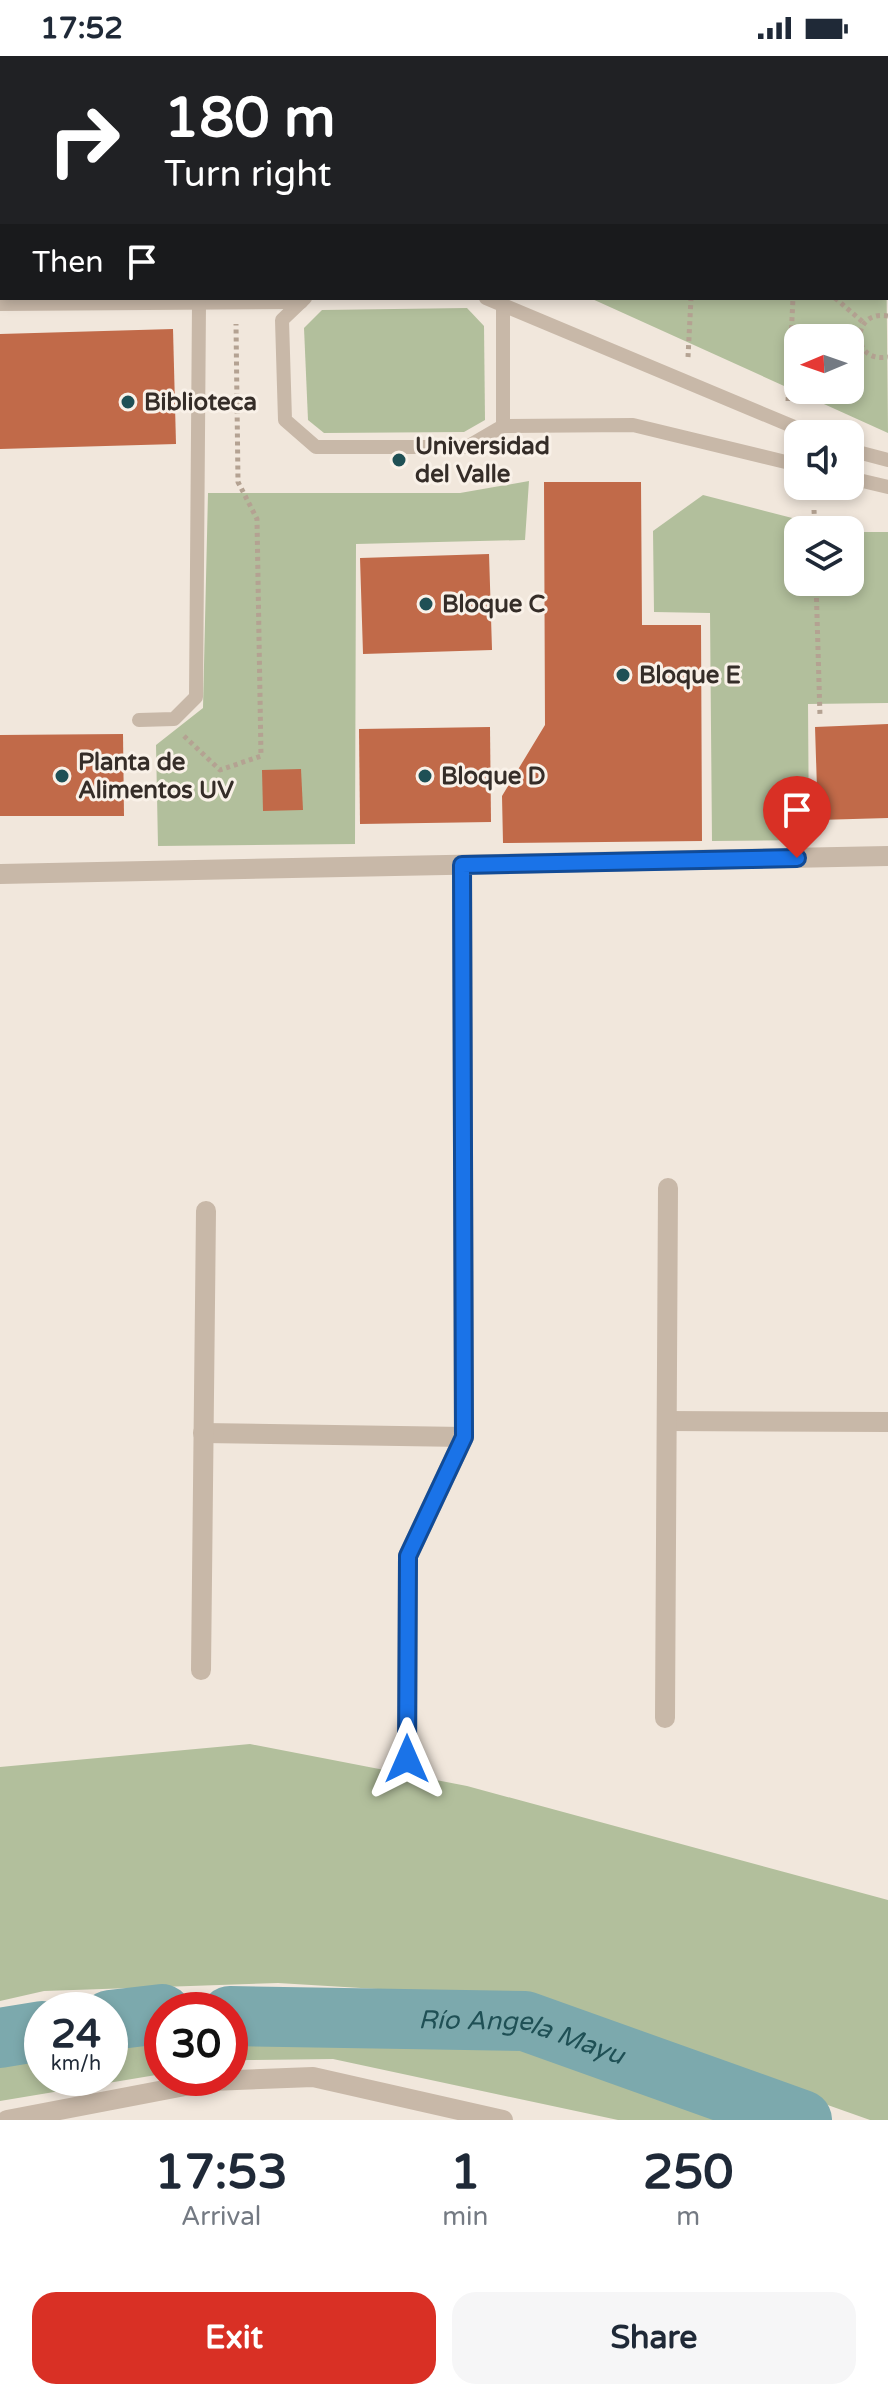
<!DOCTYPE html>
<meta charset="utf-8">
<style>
:root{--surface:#fff;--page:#f6f6f7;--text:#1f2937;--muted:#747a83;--accent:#d93025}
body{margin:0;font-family:"Varela Round",sans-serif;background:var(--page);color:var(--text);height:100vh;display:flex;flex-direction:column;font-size:30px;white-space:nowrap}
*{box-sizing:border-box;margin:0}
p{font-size:26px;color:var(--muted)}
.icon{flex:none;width:44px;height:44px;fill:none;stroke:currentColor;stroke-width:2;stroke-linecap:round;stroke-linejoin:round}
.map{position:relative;height:2064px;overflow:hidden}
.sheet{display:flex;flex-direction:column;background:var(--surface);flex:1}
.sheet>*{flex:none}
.top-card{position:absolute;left:0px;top:0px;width:888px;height:244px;box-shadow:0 4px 12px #0003;background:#202124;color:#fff;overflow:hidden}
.needle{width:52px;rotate:268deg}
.controls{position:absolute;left:784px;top:268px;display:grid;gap:16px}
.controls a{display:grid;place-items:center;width:80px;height:80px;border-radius:16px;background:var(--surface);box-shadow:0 4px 12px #0003;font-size:40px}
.speed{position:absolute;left:24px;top:1936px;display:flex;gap:16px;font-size:40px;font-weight:700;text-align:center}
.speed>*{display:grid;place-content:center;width:104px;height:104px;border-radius:50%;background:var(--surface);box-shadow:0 4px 12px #0003;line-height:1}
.speed small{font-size:20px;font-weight:400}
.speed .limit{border:12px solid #d22;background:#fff;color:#111}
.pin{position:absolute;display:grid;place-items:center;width:68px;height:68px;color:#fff;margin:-82px -34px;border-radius:50% 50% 50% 0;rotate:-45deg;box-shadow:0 0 8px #0007}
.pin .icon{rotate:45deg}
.me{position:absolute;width:88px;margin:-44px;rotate:0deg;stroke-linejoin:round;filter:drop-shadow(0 0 6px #0008)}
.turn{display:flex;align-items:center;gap:28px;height:168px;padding:0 32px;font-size:36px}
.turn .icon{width:104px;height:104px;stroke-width:2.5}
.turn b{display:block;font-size:56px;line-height:68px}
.then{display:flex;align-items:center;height:76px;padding:0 32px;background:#0003;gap:16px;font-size:30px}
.eta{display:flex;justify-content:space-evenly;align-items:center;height:136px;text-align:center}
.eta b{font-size:48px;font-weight:700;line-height:56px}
.primary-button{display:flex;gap:16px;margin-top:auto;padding:16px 32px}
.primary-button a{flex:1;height:92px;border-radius:24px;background:var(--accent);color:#fff;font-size:32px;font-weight:700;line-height:92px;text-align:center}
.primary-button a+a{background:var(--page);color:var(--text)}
.status{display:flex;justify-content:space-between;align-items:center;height:56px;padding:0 40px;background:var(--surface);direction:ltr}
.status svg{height:22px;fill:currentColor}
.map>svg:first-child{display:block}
.green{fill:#b2bf9c;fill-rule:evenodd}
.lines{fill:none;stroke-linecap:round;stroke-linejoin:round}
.river{stroke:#7ca9ad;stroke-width:60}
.building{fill:#c16a49}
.path{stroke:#b4a292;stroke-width:5;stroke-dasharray:4 4;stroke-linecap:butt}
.service{stroke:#c8b8a8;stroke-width:14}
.minor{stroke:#c8b8a8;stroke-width:20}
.route-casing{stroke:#114b97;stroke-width:20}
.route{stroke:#1a73e8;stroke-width:14}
.poi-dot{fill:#1f5055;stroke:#f9f1e8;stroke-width:3}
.labels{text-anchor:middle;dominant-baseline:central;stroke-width:6;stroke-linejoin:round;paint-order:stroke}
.poi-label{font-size:24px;font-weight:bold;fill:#352d28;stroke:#f9f1e8;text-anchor:start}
.water-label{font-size:26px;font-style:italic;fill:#1f5055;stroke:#f9f1e8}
</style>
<div class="status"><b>17:52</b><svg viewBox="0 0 49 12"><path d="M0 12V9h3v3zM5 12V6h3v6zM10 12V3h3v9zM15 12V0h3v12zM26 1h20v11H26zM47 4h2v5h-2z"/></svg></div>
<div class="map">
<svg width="888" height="2064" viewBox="0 0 888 2064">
<rect width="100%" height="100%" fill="#f1e7dc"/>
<g class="green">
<path d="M 886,175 L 888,377 L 590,242 L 886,242 ZM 850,282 L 850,334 L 798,334 L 798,282 Z"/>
<path d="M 467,252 L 484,270 L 485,364 L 464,376 L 324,377 L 308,364 L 304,272 L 322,254 Z"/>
<path d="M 529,425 L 525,484 L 356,488 L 355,788 L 158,790 L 156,689 L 203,652 L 208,437 L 460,437 Z"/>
<path d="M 703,439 L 839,474 L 798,474 L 798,526 L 850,526 L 850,476 L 888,476 L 888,647 L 808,648 L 809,784 L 712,785 L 710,557 L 654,556 L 653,475 Z"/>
<path d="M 250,1688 L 467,1730 L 888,1844 L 888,2064 L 870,2064 L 526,1942 L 278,1927 L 44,1935 L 0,1945 L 0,1711 Z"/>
<path d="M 149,1981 L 162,1981 L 162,2018 L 0,2045 L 0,2007 L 42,1999 L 42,2022 L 110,2022 L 110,1987 Z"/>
<path d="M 230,1982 L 516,1986 L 736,2064 L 618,2064 L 333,2003 L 247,2004 L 230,2006 Z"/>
</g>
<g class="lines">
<g class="river">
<path id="s1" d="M 230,1960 L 525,1965 L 802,2064"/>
<path d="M 110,1964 L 162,1958"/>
<path d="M 0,1982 L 42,1975"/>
</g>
</g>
<g class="building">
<path d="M 173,273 L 176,388 L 0,393 L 0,278 Z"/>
<path d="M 544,426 L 641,426 L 642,569 L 701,569 L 702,785 L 503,787 L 502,740 L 545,669 Z"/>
<path d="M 489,498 L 492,594 L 363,598 L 360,502 Z"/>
<path d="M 888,668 L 888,762 L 818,764 L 815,671 Z"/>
<path d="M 490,671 L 491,766 L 360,768 L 359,673 Z"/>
<path d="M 123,678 L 124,760 L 0,760 L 0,679 Z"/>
<path d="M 301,713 L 303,754 L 263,755 L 262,714 Z"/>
</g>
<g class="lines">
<g class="path">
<path d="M 648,2 L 648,0"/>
<path d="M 886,211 L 888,211"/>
<path d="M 835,242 L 864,267"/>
<path d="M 888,260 C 851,253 850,308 888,301"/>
<path d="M 688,301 L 691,242"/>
<path d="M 788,345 L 793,242"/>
<path d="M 814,454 L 815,474"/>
<path d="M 816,526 L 820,660"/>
<path d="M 184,680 L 220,714 L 261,700 L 257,463 L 238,426 L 236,268"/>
</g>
<g class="service">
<path d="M 305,242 L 282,264 L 285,364 L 316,391 L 467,391 L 503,370 L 503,250"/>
<path d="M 486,242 L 811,378"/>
<path d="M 0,248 L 301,246"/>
<path d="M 503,370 L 633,369 L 798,409"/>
<path d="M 850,394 L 888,404"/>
<path d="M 850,422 L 888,431"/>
<path d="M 139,664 L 174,663 L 196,641 L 199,247"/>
</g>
<g class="minor">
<path d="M 0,818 L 888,800"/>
<path d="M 667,1365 L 888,1366"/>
<path d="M 203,1377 L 464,1381"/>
<path d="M 201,1614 L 206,1155"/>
<path d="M 665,1662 L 668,1132"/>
<path d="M 407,1703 L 408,1500 L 464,1381 L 462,809"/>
<path d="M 7,2064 L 211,2025 L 313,2021 L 503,2064"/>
</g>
</g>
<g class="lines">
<g class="route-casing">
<path id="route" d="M 407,1703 L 408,1500 L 464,1381 L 462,809 L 797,802"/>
</g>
<use href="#route" class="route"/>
</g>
<g class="poi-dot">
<circle cx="128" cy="346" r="8"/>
<circle cx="399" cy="404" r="8"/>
<circle cx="426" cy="548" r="8"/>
<circle cx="623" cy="619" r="8"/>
<circle cx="62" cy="720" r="8"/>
<circle cx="425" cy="720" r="8"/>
</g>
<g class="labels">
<g class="poi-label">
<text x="144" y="346">Biblioteca</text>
<text x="415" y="390">Universidad<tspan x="415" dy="28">del Valle</tspan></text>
<text x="442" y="548">Bloque C</text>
<text x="639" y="619">Bloque E</text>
<text x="78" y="706">Planta de<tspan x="78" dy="28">Alimentos UV</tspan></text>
<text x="441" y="720">Bloque D</text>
</g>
<g class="water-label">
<text stroke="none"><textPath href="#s1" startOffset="294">Río Angela Mayu</textPath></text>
</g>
</g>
</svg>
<div class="controls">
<a><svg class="needle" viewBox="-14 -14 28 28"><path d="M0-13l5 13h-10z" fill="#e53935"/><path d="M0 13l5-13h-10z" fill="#747a83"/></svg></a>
<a><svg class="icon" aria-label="sound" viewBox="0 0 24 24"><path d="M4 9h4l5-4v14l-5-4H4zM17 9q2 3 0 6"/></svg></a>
<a><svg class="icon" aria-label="layers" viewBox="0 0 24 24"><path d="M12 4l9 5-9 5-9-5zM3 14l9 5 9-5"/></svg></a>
</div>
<div class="speed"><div>24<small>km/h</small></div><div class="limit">30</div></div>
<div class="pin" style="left:797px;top:802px;background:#d93025"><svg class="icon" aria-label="arrive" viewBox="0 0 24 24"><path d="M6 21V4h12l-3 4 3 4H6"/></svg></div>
<svg class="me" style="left:407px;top:1703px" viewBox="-20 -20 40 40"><path d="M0-17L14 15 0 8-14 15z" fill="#1a73e8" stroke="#fff" stroke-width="4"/></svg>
<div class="top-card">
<div class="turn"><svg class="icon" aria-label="right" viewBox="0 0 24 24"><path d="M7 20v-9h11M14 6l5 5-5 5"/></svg><div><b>180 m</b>Turn right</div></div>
<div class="then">Then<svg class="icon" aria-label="arrive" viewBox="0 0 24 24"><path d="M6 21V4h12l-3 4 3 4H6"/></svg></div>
</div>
</div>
<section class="sheet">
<div class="eta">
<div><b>17:53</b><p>Arrival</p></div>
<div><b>1</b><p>min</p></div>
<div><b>250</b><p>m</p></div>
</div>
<div class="primary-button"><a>Exit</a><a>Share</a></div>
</section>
